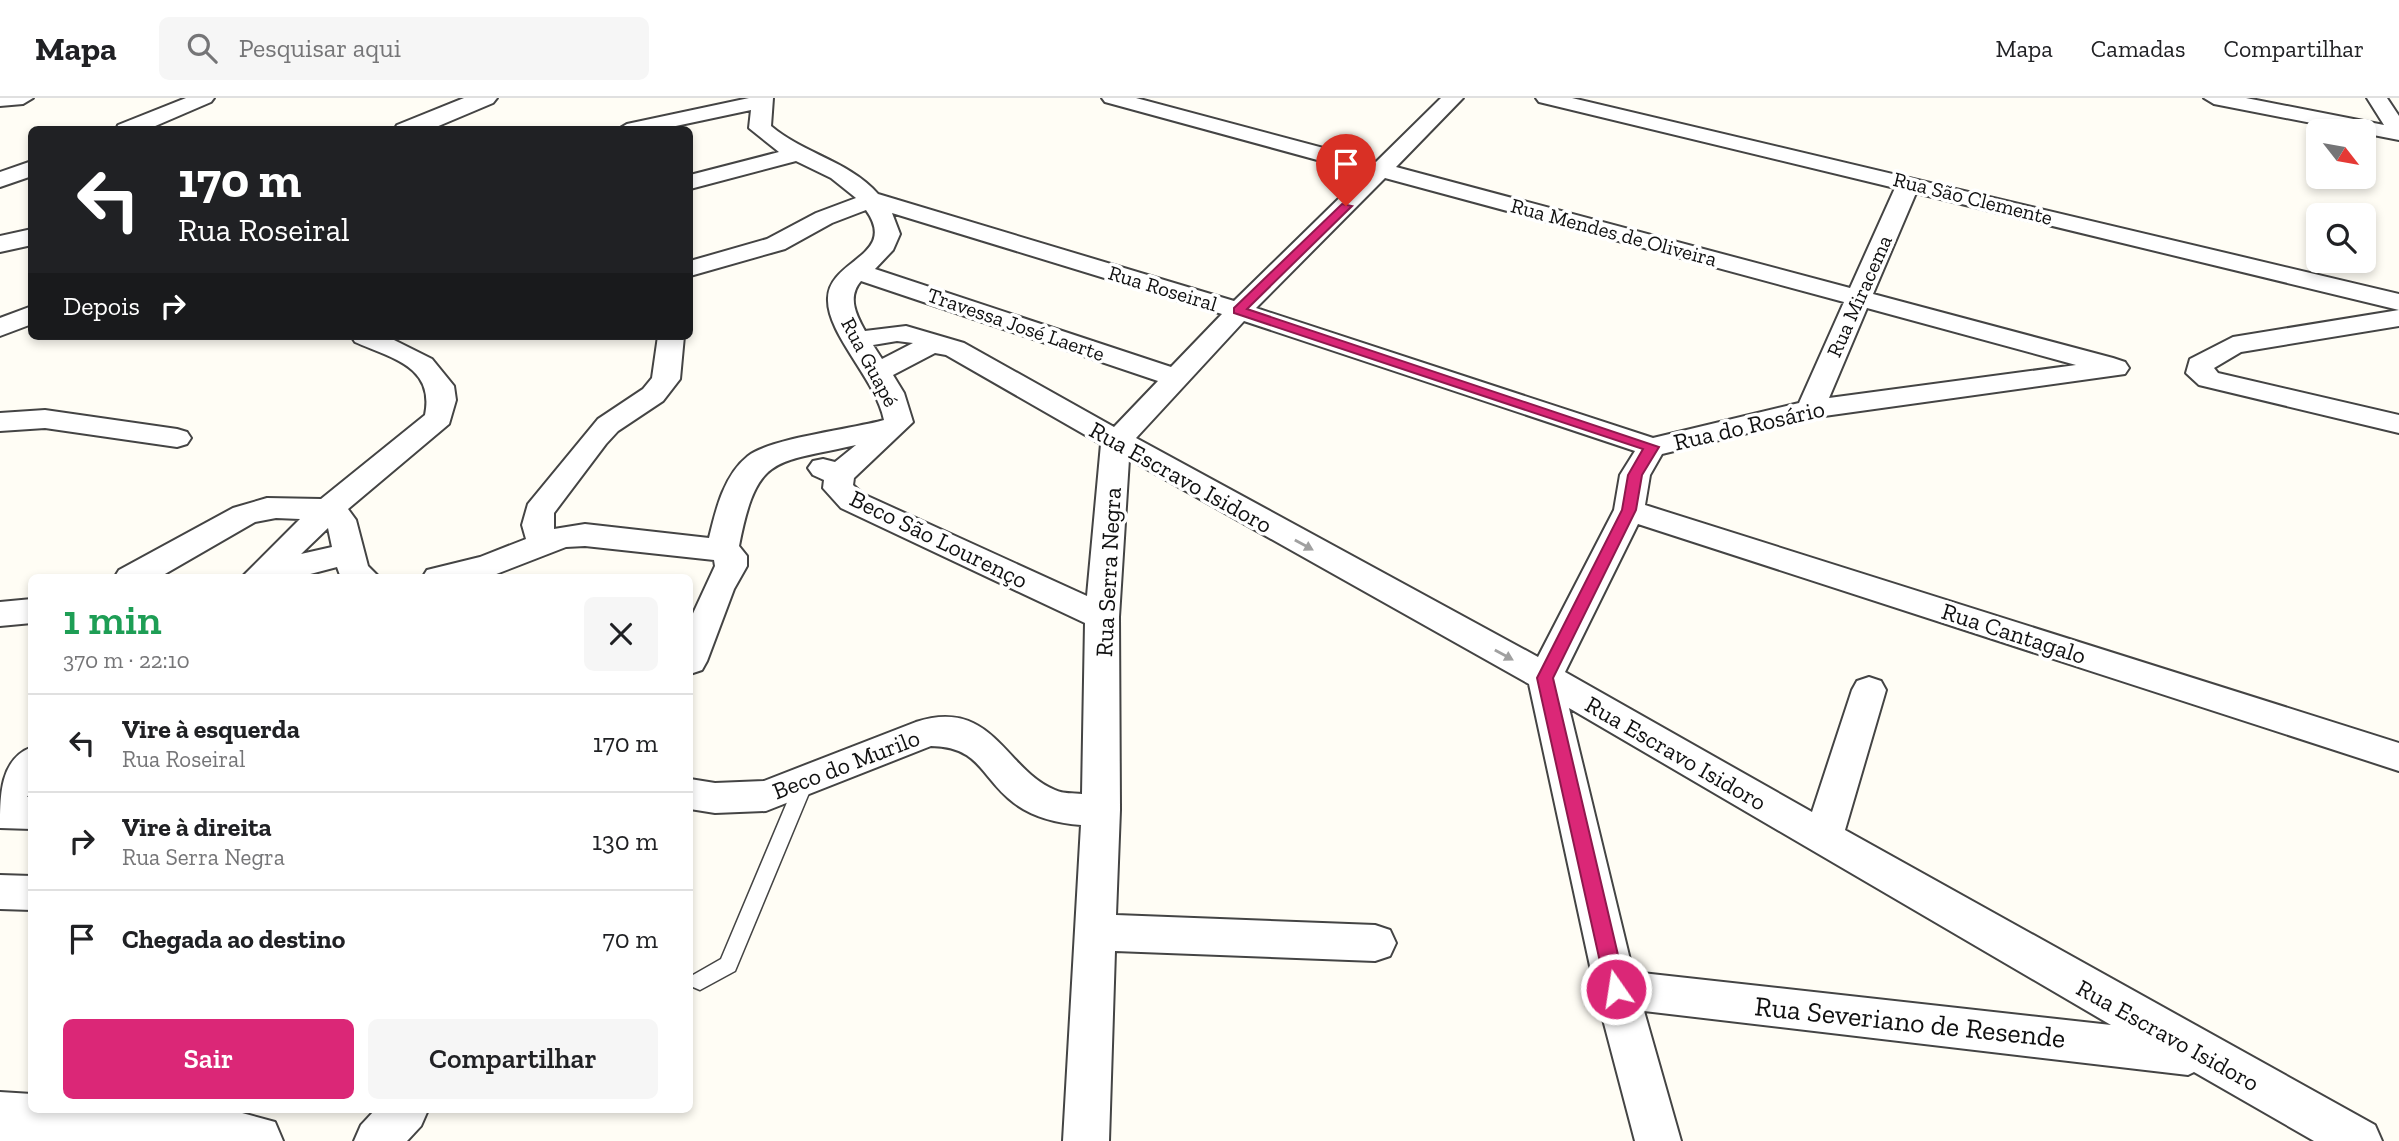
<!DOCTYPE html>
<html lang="pt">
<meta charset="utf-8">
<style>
:root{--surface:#fff;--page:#f6f6f6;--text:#202124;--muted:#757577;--line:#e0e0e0;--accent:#db2777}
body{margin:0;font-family:"Zilla Slab",serif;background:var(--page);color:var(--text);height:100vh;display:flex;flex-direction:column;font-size:26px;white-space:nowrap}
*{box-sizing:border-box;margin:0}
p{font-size:23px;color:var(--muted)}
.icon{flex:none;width:38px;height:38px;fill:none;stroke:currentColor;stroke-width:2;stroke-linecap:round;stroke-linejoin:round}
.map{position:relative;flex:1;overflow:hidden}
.details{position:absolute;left:28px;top:476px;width:665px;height:539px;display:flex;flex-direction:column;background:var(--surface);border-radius:10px;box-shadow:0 4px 10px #0003}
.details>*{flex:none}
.top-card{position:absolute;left:28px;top:28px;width:665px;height:214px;border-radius:10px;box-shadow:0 4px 10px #0003;background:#202124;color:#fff;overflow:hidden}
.needle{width:46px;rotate:121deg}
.fabs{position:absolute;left:2306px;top:21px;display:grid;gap:14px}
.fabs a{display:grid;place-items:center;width:70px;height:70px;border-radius:10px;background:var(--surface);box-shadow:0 4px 10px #0003;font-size:35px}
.pin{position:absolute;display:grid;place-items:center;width:60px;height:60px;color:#fff;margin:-72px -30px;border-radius:50% 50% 50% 0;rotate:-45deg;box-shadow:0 0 7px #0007}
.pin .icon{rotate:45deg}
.me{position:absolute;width:77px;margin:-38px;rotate:347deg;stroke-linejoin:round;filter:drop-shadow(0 0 5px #0008)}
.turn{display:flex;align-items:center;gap:24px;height:147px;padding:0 35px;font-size:32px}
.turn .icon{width:91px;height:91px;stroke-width:2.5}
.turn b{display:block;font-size:49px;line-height:60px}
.then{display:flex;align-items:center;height:66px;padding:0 35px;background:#0003;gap:14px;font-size:26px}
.round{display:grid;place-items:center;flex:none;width:74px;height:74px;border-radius:10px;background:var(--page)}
.headline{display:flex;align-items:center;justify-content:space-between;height:119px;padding:0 35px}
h1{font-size:42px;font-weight:600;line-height:52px;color:#1e9e55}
.cta{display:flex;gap:14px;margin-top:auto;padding:14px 35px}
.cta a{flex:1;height:80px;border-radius:10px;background:var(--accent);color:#fff;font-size:28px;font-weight:600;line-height:80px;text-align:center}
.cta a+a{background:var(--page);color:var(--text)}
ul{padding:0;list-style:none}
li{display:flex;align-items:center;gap:21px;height:98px;padding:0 35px;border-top:2px solid var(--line)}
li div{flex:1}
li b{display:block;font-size:26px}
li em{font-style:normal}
header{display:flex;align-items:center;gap:42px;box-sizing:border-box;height:98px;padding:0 35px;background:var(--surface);border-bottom:2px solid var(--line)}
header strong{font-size:33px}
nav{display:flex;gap:38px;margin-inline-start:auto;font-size:24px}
.search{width:490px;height:63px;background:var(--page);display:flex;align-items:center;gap:18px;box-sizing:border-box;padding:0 24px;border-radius:10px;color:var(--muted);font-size:26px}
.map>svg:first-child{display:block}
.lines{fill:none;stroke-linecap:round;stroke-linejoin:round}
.service-casing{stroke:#444;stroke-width:3}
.minor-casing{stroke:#444;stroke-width:4}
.tertiary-casing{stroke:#444;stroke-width:4}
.service{fill:#fff;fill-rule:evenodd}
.minor{fill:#fff;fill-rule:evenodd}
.tertiary{fill:#fff;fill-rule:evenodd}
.oneway{fill:#a0a0a0}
.route{fill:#db2777;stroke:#8e194d;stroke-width:2}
.labels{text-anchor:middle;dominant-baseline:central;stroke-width:7;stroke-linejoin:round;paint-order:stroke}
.far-street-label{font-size:21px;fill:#111;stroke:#fff}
.street-label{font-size:24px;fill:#111;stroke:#fff}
.near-street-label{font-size:28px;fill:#111;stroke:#fff}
</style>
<header>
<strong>Mapa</strong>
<div class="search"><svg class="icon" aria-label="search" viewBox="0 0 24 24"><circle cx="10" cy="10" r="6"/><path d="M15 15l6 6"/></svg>Pesquisar aqui</div>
<nav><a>Mapa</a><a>Camadas</a><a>Compartilhar</a></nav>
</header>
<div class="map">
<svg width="2399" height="1043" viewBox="0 0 2399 1043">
<rect width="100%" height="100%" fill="#fffdf5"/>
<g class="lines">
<g class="service-casing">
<path id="service" d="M 805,676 L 811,678 L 814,683 L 735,873 L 700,892 L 693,889 L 690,883 L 693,877 L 721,861 L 796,683 L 799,678 Z"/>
</g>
<g class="minor-casing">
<g id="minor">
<path d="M 0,0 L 33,0 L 23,6 L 0,8 Z"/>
<path d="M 186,0 L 214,0 L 211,4 L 146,32 L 116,32 L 118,27 Z"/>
<path d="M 749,0 L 773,0 L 771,28 C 804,56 849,63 878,96 L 1234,203 L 1365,75 L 1105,4 L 1102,0 L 1136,0 L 1376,64 L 1441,0 L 1463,0 L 1396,69 L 1850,190 L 1895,90 L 1539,4 L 1536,0 L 1572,0 L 2399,196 L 2399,212 L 1916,95 L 1873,196 L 2113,260 L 2125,264 L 2129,270 L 2125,276 L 1810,320 L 1662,356 L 1650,377 L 1645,407 L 2399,645 L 2399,673 L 1638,426 L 1565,574 L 1812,714 L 1852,592 L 1857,583 L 1869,579 L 1881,583 L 1886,592 L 1845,732 L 2375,1027 L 2382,1043 L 2314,1043 L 2194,974 L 2188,977 L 1644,913 L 1681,1043 L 1635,1043 L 1595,891 L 1529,586 L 1129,361 L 1119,519 L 1120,712 L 1116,817 L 1375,827 L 1390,832 L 1396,845 L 1390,858 L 1375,863 L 1115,853 L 1109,1043 L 1063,1043 L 1081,727 C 1057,725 1034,720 1014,705 C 980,679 981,649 931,648 L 766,713 L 715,715 L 690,711 L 690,681 L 715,685 L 764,683 L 916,624 C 993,599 1005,672 1055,692 C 1063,696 1074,695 1082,696 L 1085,525 L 841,410 L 823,390 L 824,382 L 813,377 L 808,370 L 813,363 L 823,361 L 835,364 L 856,347 C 773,366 757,356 739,448 L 747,458 L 747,468 L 734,491 L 707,563 L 702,572 L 690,576 L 690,522 L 715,468 L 714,462 L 585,448 L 566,449 L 486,480 L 422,480 L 427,472 L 480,459 L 526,441 L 522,427 L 528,406 L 598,321 L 643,291 L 652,280 L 658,238 L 684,238 L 680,281 L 663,303 L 618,333 L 606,346 L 554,415 L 554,431 L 585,426 L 709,440 C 716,411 724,377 748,358 C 771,340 853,331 884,322 C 876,281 826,236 828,200 C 829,161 899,158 866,112 L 832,125 L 785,151 L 690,178 L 690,163 L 767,141 L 816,115 L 856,100 L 831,80 L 796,63 L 690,91 L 690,77 L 779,54 L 749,30 L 751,12 L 657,32 L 617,32 L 627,26 ZM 1385,80 L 1844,204 L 1799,305 L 1653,340 L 1256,210 ZM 892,115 L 1222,216 L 1171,269 L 875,171 L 893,152 L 900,136 ZM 861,183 L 1158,283 L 1114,329 L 964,245 L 906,228 L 865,233 C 856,217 847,199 861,183 ZM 1867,210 L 2076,267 L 1829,300 ZM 1244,223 L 1635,353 L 1620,377 L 1614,412 L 1538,559 L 1136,340 ZM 897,243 L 913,245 L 882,261 L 873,247 ZM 935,255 L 946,257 L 1101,346 L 1087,498 L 863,396 L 853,387 L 854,380 L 913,324 L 904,295 L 893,277 ZM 1569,610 L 2111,927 L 1633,874 Z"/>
<path d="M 2204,0 L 2246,0 L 2384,27 L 2367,0 L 2387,0 L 2399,18 L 2399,42 L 2214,6 Z"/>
<path d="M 32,63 L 32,78 L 0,89 L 0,74 Z"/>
<path d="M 32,208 L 32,226 L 0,238 L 0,220 Z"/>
<path d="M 2399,212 L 2399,228 L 2241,254 L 2214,270 L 2218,275 L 2399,317 L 2399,335 L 2199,287 L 2186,275 L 2190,261 L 2233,239 Z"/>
<path d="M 351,238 L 386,238 L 432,261 L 454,288 L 456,302 L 449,326 L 348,411 L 356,422 L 368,468 L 380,480 L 341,480 L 337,469 L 295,480 L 241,480 L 300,421 L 276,420 L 255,424 L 158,480 L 114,480 L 119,472 L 233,410 L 267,400 L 321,401 L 425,317 C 435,268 391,260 355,244 ZM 328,430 L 332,449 L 301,456 Z"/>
<path d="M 45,312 L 177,331 L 187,334 L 191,340 L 187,346 L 177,349 L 45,330 L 0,333 L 0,315 Z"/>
<path d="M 32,501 L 32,525 L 0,528 L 0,504 Z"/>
<path d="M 32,649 L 32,692 L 27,699 L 32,699 L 32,731 L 0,730 C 0,697 0,661 32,649 Z"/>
<path d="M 0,777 L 32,778 L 32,812 L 0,811 Z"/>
<path d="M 375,1012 L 428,1012 L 421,1028 L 407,1043 L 354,1043 L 361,1027 Z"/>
</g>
</g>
<g class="tertiary-casing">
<g id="tertiary">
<path d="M 464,0 L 497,0 L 493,5 L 429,32 L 394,32 L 397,27 Z"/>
<path d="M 32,131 L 32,147 L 0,154 L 0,138 Z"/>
<path d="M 0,994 L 32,996 L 32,1012 L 231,1012 L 275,1024 L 283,1043 L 0,1043 Z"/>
</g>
</g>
<use href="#service" class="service"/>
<use href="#minor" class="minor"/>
<use href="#tertiary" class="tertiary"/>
</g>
<defs><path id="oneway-solid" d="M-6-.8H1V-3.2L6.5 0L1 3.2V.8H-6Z" transform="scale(1.75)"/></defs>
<g class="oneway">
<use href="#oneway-solid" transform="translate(1304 447) rotate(29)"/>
<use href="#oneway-solid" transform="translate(1504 557) rotate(29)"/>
</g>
<path class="route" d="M 1342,106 L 1352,108 L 1247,211 L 1659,349 L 1642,377 L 1636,412 L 1553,580 L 1626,891 L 1623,898 L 1616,900 L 1609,898 L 1606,891 L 1537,580 L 1622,412 L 1628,377 L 1643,351 L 1234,215 L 1234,210 Z"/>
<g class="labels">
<g class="far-street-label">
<text transform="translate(1973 100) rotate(14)">Rua São Clemente</text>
<text transform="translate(1614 134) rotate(15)">Rua Mendes de Oliveira</text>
<text transform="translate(1163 190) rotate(17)">Rua Roseiral</text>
<text transform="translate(1859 198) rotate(-66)">Rua Miracema</text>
<text transform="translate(1016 226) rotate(19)">Travessa José Laerte</text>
<text transform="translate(870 264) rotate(62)">Rua Guapé</text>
</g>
<g class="street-label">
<text transform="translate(1749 327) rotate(-13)">Rua do Rosário</text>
<text transform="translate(1181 379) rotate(29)">Rua Escravo Isidoro</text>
<text transform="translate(939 441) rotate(26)">Beco São Lourenço</text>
<text transform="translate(1108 474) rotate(-87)">Rua Serra Negra</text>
<text transform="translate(2014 535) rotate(18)">Rua Cantagalo</text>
<text transform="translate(1676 655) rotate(30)">Rua Escravo Isidoro</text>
<text transform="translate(846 666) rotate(-21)">Beco do Murilo</text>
<text transform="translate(2168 937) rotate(29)">Rua Escravo Isidoro</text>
</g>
<g class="near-street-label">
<text transform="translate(1910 924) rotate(6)">Rua Severiano de Resende</text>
</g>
</g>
</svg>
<div class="fabs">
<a><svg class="needle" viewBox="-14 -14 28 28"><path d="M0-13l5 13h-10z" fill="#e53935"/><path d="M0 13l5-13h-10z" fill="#757577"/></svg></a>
<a><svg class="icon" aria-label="search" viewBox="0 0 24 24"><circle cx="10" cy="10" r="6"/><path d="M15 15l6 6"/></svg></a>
</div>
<div class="pin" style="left:1346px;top:108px;background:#d93025"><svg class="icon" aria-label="arrive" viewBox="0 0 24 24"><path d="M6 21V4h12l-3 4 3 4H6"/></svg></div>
<svg class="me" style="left:1616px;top:891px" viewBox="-20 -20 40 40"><circle r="17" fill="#db2777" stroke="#fff" stroke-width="3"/><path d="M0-11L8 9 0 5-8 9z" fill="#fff"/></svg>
<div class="top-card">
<div class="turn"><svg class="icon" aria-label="left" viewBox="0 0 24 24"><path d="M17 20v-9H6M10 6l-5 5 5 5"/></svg><div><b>170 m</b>Rua Roseiral</div></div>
<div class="then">Depois<svg class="icon" aria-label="right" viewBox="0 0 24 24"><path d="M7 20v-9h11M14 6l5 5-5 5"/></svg></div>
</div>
<section class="details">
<div class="headline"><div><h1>1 min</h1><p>370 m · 22:10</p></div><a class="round"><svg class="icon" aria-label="close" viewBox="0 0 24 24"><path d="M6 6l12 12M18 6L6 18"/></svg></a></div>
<ul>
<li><svg class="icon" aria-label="left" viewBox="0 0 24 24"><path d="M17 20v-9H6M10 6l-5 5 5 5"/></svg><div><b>Vire à esquerda</b><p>Rua Roseiral</p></div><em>170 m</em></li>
<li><svg class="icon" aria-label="right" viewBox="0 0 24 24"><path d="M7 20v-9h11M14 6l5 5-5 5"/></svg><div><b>Vire à direita</b><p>Rua Serra Negra</p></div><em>130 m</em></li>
<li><svg class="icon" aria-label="arrive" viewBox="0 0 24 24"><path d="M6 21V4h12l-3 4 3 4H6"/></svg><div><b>Chegada ao destino</b></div><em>70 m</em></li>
</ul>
<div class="cta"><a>Sair</a><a>Compartilhar</a></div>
</section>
</div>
